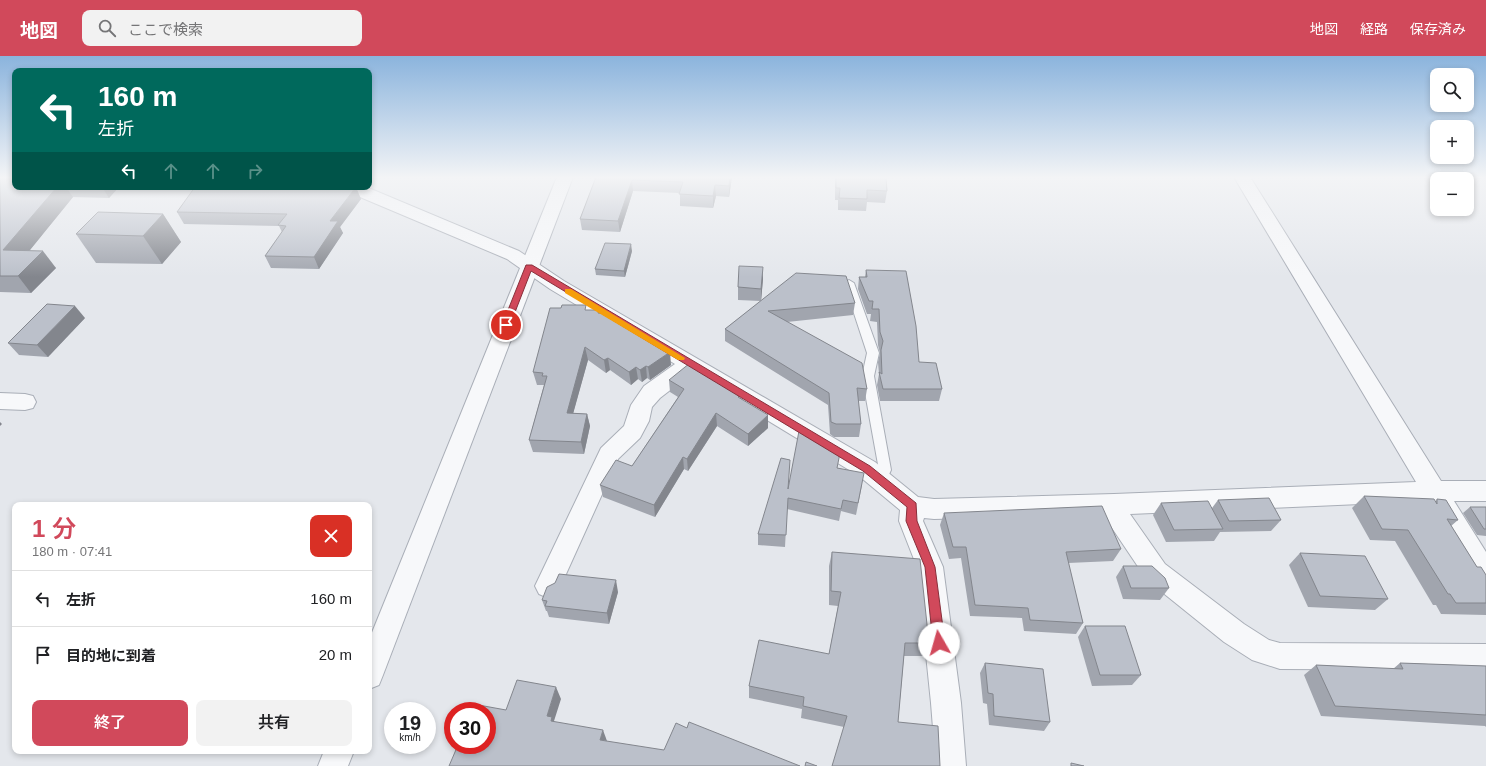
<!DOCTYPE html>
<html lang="ja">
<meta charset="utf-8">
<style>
:root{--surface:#fff;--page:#f2f2f2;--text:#202124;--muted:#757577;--line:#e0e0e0;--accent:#d1495b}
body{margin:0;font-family:Helvetica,"Noto Sans JP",sans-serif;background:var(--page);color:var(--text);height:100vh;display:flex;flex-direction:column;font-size:15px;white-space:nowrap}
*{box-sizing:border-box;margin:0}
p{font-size:13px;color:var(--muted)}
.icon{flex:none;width:22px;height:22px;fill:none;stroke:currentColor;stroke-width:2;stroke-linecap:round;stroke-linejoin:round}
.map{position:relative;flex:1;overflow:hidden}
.drawer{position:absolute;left:12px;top:446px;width:360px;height:252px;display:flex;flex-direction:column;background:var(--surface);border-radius:8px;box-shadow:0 2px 6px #0003}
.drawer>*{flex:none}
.top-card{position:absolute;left:12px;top:12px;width:360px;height:122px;border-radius:8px;box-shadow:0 2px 6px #0003;background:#00695c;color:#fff;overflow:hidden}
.controls{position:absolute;left:1430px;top:12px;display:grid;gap:8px}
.controls a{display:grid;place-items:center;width:44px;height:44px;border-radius:8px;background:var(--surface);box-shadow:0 2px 6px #0003;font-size:20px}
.speed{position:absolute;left:384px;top:646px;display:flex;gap:8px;font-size:20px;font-weight:700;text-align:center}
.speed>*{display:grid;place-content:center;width:52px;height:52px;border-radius:50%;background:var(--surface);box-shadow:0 2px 6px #0003;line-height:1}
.speed small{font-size:10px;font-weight:400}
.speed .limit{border:6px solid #d22;background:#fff;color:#111}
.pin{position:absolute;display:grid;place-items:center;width:34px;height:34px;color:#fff;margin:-17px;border:2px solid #fff;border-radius:50%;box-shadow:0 1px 4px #0007}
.me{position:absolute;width:44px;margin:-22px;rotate:353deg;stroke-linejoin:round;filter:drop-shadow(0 0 3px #0008)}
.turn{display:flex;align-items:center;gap:14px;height:84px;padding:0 20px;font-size:18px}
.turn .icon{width:52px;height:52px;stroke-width:2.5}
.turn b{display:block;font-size:28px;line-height:34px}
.lanes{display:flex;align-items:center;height:38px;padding:0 20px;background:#0003;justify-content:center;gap:20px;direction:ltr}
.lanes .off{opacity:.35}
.round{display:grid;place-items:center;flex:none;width:42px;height:42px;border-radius:8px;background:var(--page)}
.summary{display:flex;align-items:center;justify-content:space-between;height:68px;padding:0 20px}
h1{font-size:24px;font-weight:600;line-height:30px;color:var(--accent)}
.primary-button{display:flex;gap:8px;margin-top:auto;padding:8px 20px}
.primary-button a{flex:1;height:46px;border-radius:8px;background:var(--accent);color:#fff;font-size:16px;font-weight:600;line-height:46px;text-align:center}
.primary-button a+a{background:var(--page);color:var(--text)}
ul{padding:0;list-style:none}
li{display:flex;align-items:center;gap:12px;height:56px;padding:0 20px;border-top:1px solid var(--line)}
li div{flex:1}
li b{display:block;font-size:15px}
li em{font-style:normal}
header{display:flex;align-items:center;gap:24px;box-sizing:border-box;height:56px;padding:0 20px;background:var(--accent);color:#fff}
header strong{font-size:19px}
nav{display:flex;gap:22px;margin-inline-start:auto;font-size:14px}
.search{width:280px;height:36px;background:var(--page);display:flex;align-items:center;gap:10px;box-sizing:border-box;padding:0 14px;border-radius:8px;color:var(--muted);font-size:15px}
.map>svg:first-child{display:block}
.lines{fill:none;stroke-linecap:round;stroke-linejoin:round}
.service-casing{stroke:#a9aeb7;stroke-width:2}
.minor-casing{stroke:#a9aeb7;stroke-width:2}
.tertiary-casing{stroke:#a9aeb7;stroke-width:2}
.service{fill:#f7f8fa;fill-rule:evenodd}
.minor{fill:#f7f8fa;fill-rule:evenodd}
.tertiary{fill:#f7f8fa;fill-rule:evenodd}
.wall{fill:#a1a5ae}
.shaded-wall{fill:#83868d}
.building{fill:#bbc0ca;stroke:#83868d}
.route{fill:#d1495b;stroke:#882f3b}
.slow{fill:#f59e0b}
</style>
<header>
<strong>地図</strong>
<div class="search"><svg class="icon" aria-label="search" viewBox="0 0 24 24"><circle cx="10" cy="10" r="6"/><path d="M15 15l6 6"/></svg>ここで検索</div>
<nav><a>地図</a><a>経路</a><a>保存済み</a></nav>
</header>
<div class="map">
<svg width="1486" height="710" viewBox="0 0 1486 710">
<rect width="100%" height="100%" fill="#e4e7ec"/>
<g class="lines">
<g class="service-casing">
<path id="service" d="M 849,224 L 854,227 L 879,297 L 874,320 L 891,414 L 885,427 L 880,428 L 875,427 L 874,423 L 879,414 L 862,320 L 867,297 L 844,227 Z"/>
</g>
<g class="minor-casing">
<g id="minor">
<path d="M 1234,121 L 1250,121 L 1441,425 L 1486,425 L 1486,445 L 1454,445 L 1486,496 L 1486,530 L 1477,527 L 1428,445 L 1130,458 L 1165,508 L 1244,568 L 1269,584 L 1280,587 L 1486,588 L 1486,614 L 1280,613 L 1252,604 L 1224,586 L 1147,524 L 1110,469 L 1105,458 L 934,463 L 924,462 L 923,465 L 943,511 L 961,647 L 966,710 L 936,710 L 931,647 L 917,511 L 899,465 L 900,454 L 859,420 L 691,318 L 660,342 L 652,351 L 649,365 L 640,382 L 618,403 L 557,538 L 548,542 L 539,538 L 535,530 L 601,392 L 624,370 L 631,349 L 644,330 L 675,308 L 550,233 L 507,203 L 360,141 L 331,135 L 329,131 L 360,131 L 371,133 L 519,195 L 564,225 L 875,406 L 918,441 L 934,443 L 1114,438 L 1416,426 Z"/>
<path d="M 0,337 L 25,338 L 33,340 L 36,346 L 33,352 L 25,354 L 0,353 Z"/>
</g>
</g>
<g class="tertiary-casing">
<g id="tertiary">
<path d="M 557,121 L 573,121 L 383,619 L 379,629 L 369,633 L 369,584 Z"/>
<path d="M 324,695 L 354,695 L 348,710 L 318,710 Z"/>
</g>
</g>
<use href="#service" class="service"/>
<use href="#minor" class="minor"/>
<use href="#tertiary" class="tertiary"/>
</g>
<g class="wall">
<path d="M 0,121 L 15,131 L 119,131 L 109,142 L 73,141 L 29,195 L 56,212 L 31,237 L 0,236 Z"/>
<path d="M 596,121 L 732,121 L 729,141 L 716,140 L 713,152 L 680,150 L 680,137 L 633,135 L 620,176 L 582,174 L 580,163 Z"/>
<path d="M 835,121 L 886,121 L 887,135 L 885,147 L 867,146 L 866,155 L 838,154 L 838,144 L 835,144 Z"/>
<path d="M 361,143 L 340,171 L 343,177 L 319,213 L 271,212 L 265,200 L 282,176 L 279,170 L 184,168 L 177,156 Z"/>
<path d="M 163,158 L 181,186 L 162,208 L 96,207 L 76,178 Z"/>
<path d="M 632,195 L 625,221 L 596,219 L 595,213 Z"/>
<path d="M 866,214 L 919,306 L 942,333 L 939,345 L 880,345 L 877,329 L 879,318 L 878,306 L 880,297 L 878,289 L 877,266 L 870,265 L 871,258 L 867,258 L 858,233 L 859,221 L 865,221 Z"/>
<path d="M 763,223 L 761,245 L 855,247 L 853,259 L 787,266 L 867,333 L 865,345 L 858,345 L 861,368 L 859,381 L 834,381 L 830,378 L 828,349 L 725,285 L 725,273 L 761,245 L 738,244 L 738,231 Z"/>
<path d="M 587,254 L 599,254 L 599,257 L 671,309 L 650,324 L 647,322 L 642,326 L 638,323 L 631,329 L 610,314 L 606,317 L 588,304 L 573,357 L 587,358 L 590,370 L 584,398 L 533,396 L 529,384 L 544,329 L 537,329 L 533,316 Z"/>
<path d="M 85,262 L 48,301 L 19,299 L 8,287 Z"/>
<path d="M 669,324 L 741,342 L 768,372 L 748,390 L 717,370 L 688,415 L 684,413 L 655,461 L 603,441 L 600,429 L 632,410 L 678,341 L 670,336 Z"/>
<path d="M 838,412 L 862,429 L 856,459 L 841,455 L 839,465 L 787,453 L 785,491 L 758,489 L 758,478 L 788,433 Z"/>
<path d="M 1364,440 L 1436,445 L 1437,443 L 1458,464 L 1451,470 L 1477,511 L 1486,519 L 1486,559 L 1441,558 L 1436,549 L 1433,549 L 1395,485 L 1370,484 L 1352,452 Z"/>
<path d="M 1218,444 L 1281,464 L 1271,475 L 1220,476 L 1214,485 L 1166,486 L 1153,459 L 1161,447 L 1212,452 Z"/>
<path d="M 1470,451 L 1486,451 L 1486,480 L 1477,479 L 1463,457 Z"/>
<path d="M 944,457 L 1121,493 L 1113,505 L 1068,507 L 1083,567 L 1076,578 L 1024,575 L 1022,562 L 970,560 L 961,502 L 949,503 L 940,469 Z"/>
<path d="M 832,496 L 929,587 L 925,600 L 904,600 L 898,666 L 844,671 L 801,662 L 802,653 L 749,642 L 749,630 L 829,598 L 838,550 L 829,549 L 829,510 Z"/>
<path d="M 1300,497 L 1388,543 L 1375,554 L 1308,551 L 1289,509 Z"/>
<path d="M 1123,510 L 1169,532 L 1160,544 L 1123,543 L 1116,521 Z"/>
<path d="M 618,536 L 609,568 L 549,561 L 547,555 L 546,555 L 542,544 Z"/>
<path d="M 1085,570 L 1141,619 L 1132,629 L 1092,630 L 1078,581 Z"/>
<path d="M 985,607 L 1050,666 L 1044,675 L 989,669 L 987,648 L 983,647 L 980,617 Z"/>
<path d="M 1400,607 L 1486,610 L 1486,671 L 1485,670 L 1321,660 L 1304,619 L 1316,609 L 1393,613 Z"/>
</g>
<g class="shaded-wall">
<path d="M 730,121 L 732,121 L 729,141 L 729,130 Z"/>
<path d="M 632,124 L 633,135 L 620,176 L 618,165 Z"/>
<path d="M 715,129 L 716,140 L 713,152 L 713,140 Z"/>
<path d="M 57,131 L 66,131 L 73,141 L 17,210 L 3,194 Z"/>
<path d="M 102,131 L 119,131 L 109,142 Z"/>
<path d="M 356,131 L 361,143 L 340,171 L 343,177 L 319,213 L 314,201 L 330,165 Z"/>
<path d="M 163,158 L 181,186 L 162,208 L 143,180 Z"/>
<path d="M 631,188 L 632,195 L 625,221 L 624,215 Z"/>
<path d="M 43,195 L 56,212 L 31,237 L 18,220 Z"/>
<path d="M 763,211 L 763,223 L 761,245 L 761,233 Z"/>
<path d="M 75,250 L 85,262 L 48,301 L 37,289 Z"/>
<path d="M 585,291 L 588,304 L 570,369 L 567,357 Z"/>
<path d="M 670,296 L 671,309 L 650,324 L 648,311 Z"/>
<path d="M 608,302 L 610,314 L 606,317 L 604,304 Z"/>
<path d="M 646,310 L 647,322 L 642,326 L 640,314 Z"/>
<path d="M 636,311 L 638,323 L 631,329 L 629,316 Z"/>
<path d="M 716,357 L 717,370 L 688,415 L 687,403 Z"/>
<path d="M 587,358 L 590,370 L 584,398 L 581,386 Z"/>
<path d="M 768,359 L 768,372 L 748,390 L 748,378 Z"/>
<path d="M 0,366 L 2,368 L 0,370 Z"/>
<path d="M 683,401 L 684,413 L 655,461 L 654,449 Z"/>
<path d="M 616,524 L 618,536 L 609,568 L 607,557 Z"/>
<path d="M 556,631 L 561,643 L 554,665 L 557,672 L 547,660 Z"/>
<path d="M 603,674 L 607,685 L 600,684 Z"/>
</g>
<g class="building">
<path d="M 0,121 L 15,121 L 15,131 L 57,131 L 3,194 L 43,195 L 18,220 L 0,220 Z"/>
<path d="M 596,121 L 730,121 L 729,130 L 715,129 L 713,140 L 679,138 L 683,126 L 632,124 L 618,165 L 580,163 Z"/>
<path d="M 836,121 L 886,121 L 887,135 L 867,134 L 867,143 L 839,142 L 840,132 L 836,132 Z"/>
<path d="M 195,131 L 356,131 L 330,165 L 338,165 L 314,201 L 265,200 L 286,170 L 278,169 L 287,158 L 177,156 Z"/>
<path d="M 98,156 L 163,158 L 143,180 L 76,178 Z"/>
<path d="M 605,187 L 631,188 L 624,215 L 595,213 Z"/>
<path d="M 739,210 L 763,211 L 761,233 L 738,231 Z"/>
<path d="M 866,214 L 906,215 L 916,270 L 919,306 L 936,307 L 942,333 L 883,333 L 879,316 L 882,318 L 881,294 L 883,285 L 880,276 L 879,253 L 872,253 L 873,245 L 869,245 L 859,221 L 867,221 Z"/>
<path d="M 796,217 L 846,220 L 855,247 L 768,255 L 862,307 L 867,333 L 857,332 L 861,368 L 836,368 L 831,366 L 829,337 L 725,273 Z"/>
<path d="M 47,248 L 75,250 L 37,289 L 8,287 Z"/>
<path d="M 562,249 L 586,249 L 585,254 L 599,254 L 598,257 L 607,258 L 670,296 L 648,311 L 646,310 L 640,314 L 636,311 L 629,316 L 608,302 L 604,304 L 585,291 L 567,357 L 587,358 L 581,386 L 529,384 L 547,320 L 542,320 L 543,317 L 533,316 L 550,252 L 561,252 Z"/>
<path d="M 690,307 L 741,338 L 738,341 L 768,359 L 748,378 L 716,357 L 687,403 L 683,401 L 654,449 L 600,429 L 616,404 L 632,410 L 684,333 L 669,324 Z"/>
<path d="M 799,375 L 803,375 L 840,397 L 837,412 L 864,417 L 858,447 L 843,444 L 841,453 L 788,442 L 786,479 L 758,478 L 781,402 L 790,404 L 788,433 Z"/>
<path d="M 1364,440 L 1434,443 L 1437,448 L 1437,443 L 1446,444 L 1458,464 L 1447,463 L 1477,511 L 1481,511 L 1486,519 L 1486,547 L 1456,547 L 1450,538 L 1448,538 L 1408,474 L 1382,473 Z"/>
<path d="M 1269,442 L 1281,464 L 1229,465 L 1218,444 Z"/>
<path d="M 1208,445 L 1223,473 L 1174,474 L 1161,447 Z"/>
<path d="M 1102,450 L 1121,493 L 1066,496 L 1083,567 L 1030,564 L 1028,552 L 975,549 L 966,491 L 953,491 L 944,457 Z"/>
<path d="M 1470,451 L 1486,451 L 1486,473 L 1484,473 Z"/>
<path d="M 832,496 L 920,503 L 929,587 L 905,587 L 898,666 L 938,670 L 940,710 L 832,710 L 847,660 L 803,650 L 804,641 L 749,630 L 759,584 L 829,598 L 841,536 L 831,535 Z"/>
<path d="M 1300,497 L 1365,500 L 1388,543 L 1320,540 Z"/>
<path d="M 1123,510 L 1152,510 L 1165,522 L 1169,532 L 1131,532 Z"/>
<path d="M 559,518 L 616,524 L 607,557 L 545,550 L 547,545 L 542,544 L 547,531 L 555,527 Z"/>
<path d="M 1085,570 L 1125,570 L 1141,619 L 1100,619 Z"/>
<path d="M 985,607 L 1043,613 L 1050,666 L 994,660 L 993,638 L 988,637 Z"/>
<path d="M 1400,607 L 1486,610 L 1486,659 L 1335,650 L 1316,609 L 1403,613 Z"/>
<path d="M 517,624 L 556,631 L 547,660 L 552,661 L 551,665 L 603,674 L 600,684 L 664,694 L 676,667 L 687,672 L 689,666 L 800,710 L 449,710 L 458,689 L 487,689 L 487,655 L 471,655 L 473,648 L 506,654 Z"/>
<path d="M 806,706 L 817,710 L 805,710 Z"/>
<path d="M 1071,707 L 1084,710 L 1071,710 Z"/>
</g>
<linearGradient id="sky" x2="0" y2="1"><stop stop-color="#8bb4dd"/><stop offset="0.55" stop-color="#f3f4f6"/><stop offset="1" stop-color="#f3f4f6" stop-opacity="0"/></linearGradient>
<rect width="1486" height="221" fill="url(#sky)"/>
<path class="route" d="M 526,209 L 532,209 L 870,410 L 916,447 L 917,465 L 935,511 L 945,587 L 943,591 L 939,592 L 935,591 L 933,587 L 925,511 L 906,465 L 907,451 L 863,415 L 531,215 L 510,269 L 506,272 L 503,271 L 502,269 Z"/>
<path class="slow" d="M 565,233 L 571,233 L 685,302 L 684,304 L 678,304 L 565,237 Z"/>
</svg>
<div class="controls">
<a><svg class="icon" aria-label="search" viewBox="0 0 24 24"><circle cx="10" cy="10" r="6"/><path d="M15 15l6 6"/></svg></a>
<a>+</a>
<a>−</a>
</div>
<div class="speed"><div>19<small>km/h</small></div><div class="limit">30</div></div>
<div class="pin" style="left:506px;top:269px;background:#d93025"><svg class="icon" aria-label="arrive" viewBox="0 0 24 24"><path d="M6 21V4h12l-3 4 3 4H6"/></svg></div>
<svg class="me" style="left:939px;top:587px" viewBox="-20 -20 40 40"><circle r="19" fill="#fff"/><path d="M0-13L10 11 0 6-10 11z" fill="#d1495b"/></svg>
<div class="top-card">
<div class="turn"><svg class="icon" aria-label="left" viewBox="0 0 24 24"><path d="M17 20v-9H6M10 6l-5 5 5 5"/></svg><div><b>160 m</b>左折</div></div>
<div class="lanes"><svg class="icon" aria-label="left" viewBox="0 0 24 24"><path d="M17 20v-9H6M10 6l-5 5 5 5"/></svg><svg class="icon off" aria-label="ahead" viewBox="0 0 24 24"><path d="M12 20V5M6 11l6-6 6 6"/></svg><svg class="icon off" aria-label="ahead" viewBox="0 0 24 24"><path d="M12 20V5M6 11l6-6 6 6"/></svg><svg class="icon off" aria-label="right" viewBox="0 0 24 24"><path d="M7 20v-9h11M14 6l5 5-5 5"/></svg></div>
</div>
<section class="drawer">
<div class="summary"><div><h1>1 分</h1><p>180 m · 07:41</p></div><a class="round" style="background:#d93025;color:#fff"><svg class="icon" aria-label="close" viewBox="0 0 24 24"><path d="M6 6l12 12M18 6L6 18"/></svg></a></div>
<ul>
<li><svg class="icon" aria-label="left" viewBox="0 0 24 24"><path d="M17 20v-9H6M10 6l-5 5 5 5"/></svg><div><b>左折</b></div><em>160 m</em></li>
<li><svg class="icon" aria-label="arrive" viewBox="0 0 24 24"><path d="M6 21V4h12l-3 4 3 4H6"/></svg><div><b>目的地に到着</b></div><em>20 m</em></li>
</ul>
<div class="primary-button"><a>終了</a><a>共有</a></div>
</section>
</div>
